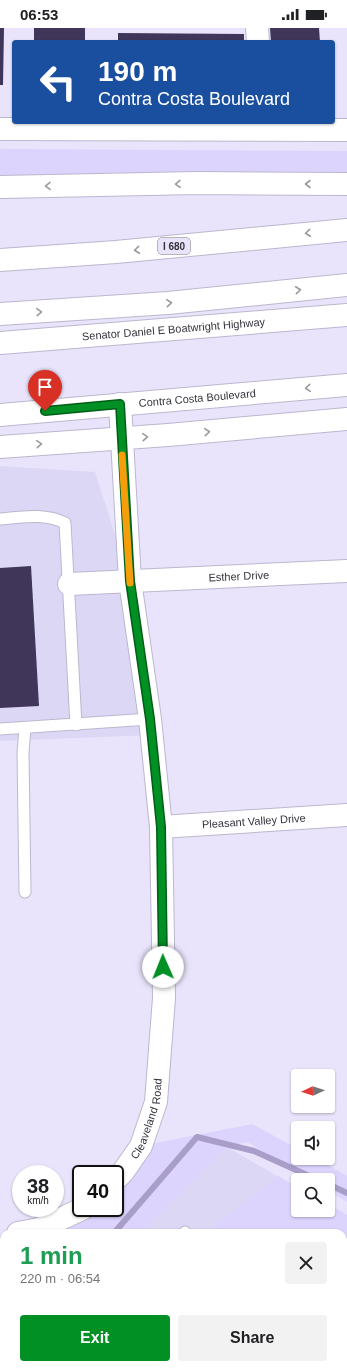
<!DOCTYPE html>
<meta charset="utf-8">
<style>
:root{--surface:#fff;--page:#f2f2f2;--text:#202124;--muted:#757577;--accent:#009023}
body{margin:0;font-family:Arial,sans-serif;background:var(--page);color:var(--text);height:100vh;display:flex;flex-direction:column;font-size:15px;white-space:nowrap}
*{box-sizing:border-box;margin:0}
p{font-size:13px;color:var(--muted)}
.icon{flex:none;width:22px;height:22px;fill:none;stroke:currentColor;stroke-width:2;stroke-linecap:round;stroke-linejoin:round}
.map{position:relative;flex:1;overflow:hidden}
.panel{position:absolute;left:0px;top:1201px;width:347px;height:140px;display:flex;flex-direction:column;background:var(--surface);border-radius:12px 12px 0 0;box-shadow:0 1px 3px #0004}
.panel>*{flex:none}
.guide{position:absolute;left:12px;top:12px;width:323px;height:84px;border-radius:4px;box-shadow:0 1px 3px #0004;background:#1a4fa0;color:#fff;overflow:hidden}
.needle{width:26px;rotate:267deg}
.fabs{position:absolute;left:291px;top:1041px;display:grid;gap:8px}
.fabs a{display:grid;place-items:center;width:44px;height:44px;border-radius:4px;background:var(--surface);box-shadow:0 1px 3px #0004;font-size:20px}
.speed{position:absolute;left:12px;top:1137px;display:flex;gap:8px;font-size:20px;font-weight:700;text-align:center}
.speed>*{display:grid;place-content:center;width:52px;height:52px;border-radius:50%;background:var(--surface);box-shadow:0 1px 3px #0004;line-height:1}
.speed small{font-size:10px;font-weight:400}
.speed .limit{border:2px solid #111;border-radius:6px;background:#fff;color:#111}
.pin{position:absolute;display:grid;place-items:center;width:34px;height:34px;color:#fff;margin:-41px -17px;border-radius:50% 50% 50% 0;rotate:-45deg;box-shadow:0 0 4px #0007}
.pin .icon{rotate:45deg}
.me{position:absolute;width:44px;margin:-22px;rotate:359deg;stroke-linejoin:round;filter:drop-shadow(0 0 3px #0008)}
.turn{display:flex;align-items:center;gap:14px;height:84px;padding:0 20px;font-size:18px}
.turn .icon{width:52px;height:52px;stroke-width:2.5}
.turn b{display:block;font-size:28px;line-height:34px}
.round{display:grid;place-items:center;flex:none;width:42px;height:42px;border-radius:4px;background:var(--page)}
.overview{display:flex;align-items:center;justify-content:space-between;height:68px;padding:0 20px}
h1{font-size:24px;font-weight:800;line-height:30px;color:#1e9e55}
.action{display:flex;gap:8px;margin-top:auto;padding:8px 20px}
.action a{flex:1;height:46px;border-radius:4px;background:var(--accent);color:#fff;font-size:16px;font-weight:800;line-height:46px;text-align:center}
.action a+a{background:var(--page);color:var(--text)}
.status{display:flex;justify-content:space-between;align-items:center;height:28px;padding:0 20px;background:var(--surface);direction:ltr}
.status svg{height:11px;fill:currentColor}
.map>svg:first-child{display:block}
.built{fill:#ddd7f6}
.green{fill:#dcd4fd}
.lines{fill:none;stroke-linecap:round;stroke-linejoin:round}
.stream{stroke:#a89ec9;stroke-width:6}
.building{fill:#3f365a}
.service-casing{stroke:#bcb7ce;stroke-width:13}
.minor-casing{stroke:#bcb7ce;stroke-width:24}
.tertiary-casing{stroke:#bcb7ce;stroke-width:24}
.secondary-casing{stroke:#bcb7ce;stroke-width:24}
.motorway-casing{stroke:#bcb7ce;stroke-width:24}
.service{stroke:#fff;stroke-width:11}
.minor{stroke:#fff;stroke-width:22}
.tertiary{stroke:#fff;stroke-width:22}
.secondary{stroke:#fff;stroke-width:22}
.motorway{stroke:#fff;stroke-width:22}
.oneway{stroke:#9a999e}
.route-casing{stroke:#005e17;stroke-width:10}
.route{stroke:#009023;stroke-width:7}
.slow{stroke:#f59e0b;stroke-width:7}
.labels{text-anchor:middle;dominant-baseline:central;stroke-width:4;stroke-linejoin:round;paint-order:stroke}
.shield{fill:#e9e4fc;stroke:#6b6876;stroke-width:1}
.shield-label{font-size:10px;font-weight:bold;fill:#35333c}
.street-label{font-size:11px;fill:#35333c;stroke:#e9e4fc}
</style>
<div class="status"><b>06:53</b><svg viewBox="0 0 49 12"><path d="M0 12V9h3v3zM5 12V6h3v6zM10 12V3h3v9zM15 12V0h3v12zM26 1h20v11H26zM47 4h2v5h-2z"/></svg></div>
<div class="map">
<svg width="347" height="1341" viewBox="0 0 347 1341">
<rect width="100%" height="100%" fill="#e9e4fc"/>
<g class="built">
<path d="M 0,438 L 95,444 L 130,553 L 152,707 L 0,713 Z"/>
<path d="M 227,1119 L 298,1160 L 298,1182 L 328,1182 L 328,1176 L 347,1187 L 347,1341 L 93,1341 L 93,1337 L 343,1337 L 343,1205 L 141,1205 Z"/>
</g>
<g class="green">
<path d="M 0,121 L 347,123 L 347,156 L 0,159 Z"/>
<path d="M 252,1096 L 298,1121 L 298,1130 L 315,1130 L 347,1148 L 347,1174 L 328,1162 L 328,1152 L 311,1152 L 247,1114 L 227,1119 L 141,1205 L 53,1205 L 84,1180 L 115,1180 L 115,1152 L 141,1118 Z"/>
<path d="M 278,1148 L 298,1160 L 298,1182 L 328,1182 L 328,1176 L 347,1187 L 347,1341 L 124,1341 L 124,1337 L 343,1337 L 343,1205 L 206,1205 Z"/>
<path d="M 4,1322 L 4,1337 L 93,1337 L 93,1341 L 0,1341 L 0,1323 Z"/>
</g>
<g class="lines">
<g class="stream">
<path d="M 328,1156 L 347,1165"/>
<path d="M 114,1205 L 197,1109 L 254,1123 L 318,1152"/>
<path d="M 76,1341 L 76,1337"/>
</g>
</g>
<g class="building">
<path d="M 0,0 L 4,0 L 3,57 L 0,57 Z"/>
<rect x="34" y="0" width="51" height="14"/>
<path d="M 270,0 L 319,0 L 320,14 L 271,14 Z"/>
<path d="M 118,5 L 244,6 L 244,14 L 118,14 Z"/>
<path d="M 31,538 L 39,678 L 0,680 L 0,540 Z"/>
</g>
<g class="lines">
<g class="service-casing">
<g id="service">
<path d="M 0,491 C 22,489 45,485 65,495 L 76,697"/>
<path d="M 25,700 L 23,725 L 25,864"/>
<path d="M 0,701 L 150,691"/>
<path d="M 184,1205 L 185,1204"/>
<path d="M 111,1337 L 111,1341"/>
</g>
</g>
<g class="minor-casing">
<g id="minor">
<path d="M 257,0 L 258,14"/>
<path id="s1" d="M 69,556 L 347,543"/>
<path id="s2" d="M 161,799 L 347,787"/>
</g>
</g>
<g class="tertiary-casing">
<g id="tertiary">
<path id="s3" d="M 115,1152 L 123,1144 L 141,1118 L 156,1074 L 164,970 L 161,799 L 150,691 L 130,553 L 120,376"/>
<path d="M 18,1205 L 39,1201 L 84,1180"/>
</g>
</g>
<g class="secondary-casing">
<g id="secondary">
<path d="M 0,101 L 347,102"/>
<path id="s4" d="M 0,387 L 347,357"/>
<path d="M 0,419 L 168,407 L 347,391"/>
</g>
</g>
<g class="motorway-casing">
<g id="motorway">
<path d="M 0,159 L 197,155 L 347,156"/>
<path d="M 0,232 L 116,224 L 347,202"/>
<path d="M 0,286 L 168,275 L 347,257"/>
<path id="s5" d="M 0,315 L 347,287"/>
</g>
</g>
<use href="#service" class="service"/>
<use href="#minor" class="minor"/>
<use href="#tertiary" class="tertiary"/>
<use href="#secondary" class="secondary"/>
<use href="#motorway" class="motorway"/>
</g>
<defs><path id="oneway-chevron" d="M-2-3.5L2.5 0L-2 3.5" fill="none" stroke-width="1.6" stroke-linecap="round" stroke-linejoin="round"/></defs>
<g class="oneway">
<use href="#oneway-chevron" transform="translate(178 156) rotate(179)"/>
<use href="#oneway-chevron" transform="translate(308 156) rotate(-180)"/>
<use href="#oneway-chevron" transform="translate(48 158) rotate(179)"/>
<use href="#oneway-chevron" transform="translate(308 205) rotate(174)"/>
<use href="#oneway-chevron" transform="translate(137 222) rotate(174)"/>
<use href="#oneway-chevron" transform="translate(298 262) rotate(-6)"/>
<use href="#oneway-chevron" transform="translate(169 275) rotate(-5)"/>
<use href="#oneway-chevron" transform="translate(39 284) rotate(-4)"/>
<use href="#oneway-chevron" transform="translate(308 360) rotate(175)"/>
<use href="#oneway-chevron" transform="translate(207 404) rotate(-5)"/>
<use href="#oneway-chevron" transform="translate(145 409) rotate(-4)"/>
<use href="#oneway-chevron" transform="translate(39 416) rotate(-4)"/>
</g>
<g class="lines">
<g class="route-casing">
<path id="route" d="M 45,383 L 120,376 L 130,553 L 150,691 L 161,799 L 163,939"/>
</g>
<use href="#route" class="route"/>
<path class="slow" d="M 122,427 L 130,555"/>
</g>
<g class="labels">
<rect class="shield" x="158" y="210" width="32" height="16" rx="3"/>
<g class="shield-label">
<text x="174" y="218">I 680</text>
</g>
<g class="street-label">
<text stroke="none"><textPath href="#s5" startOffset="174">Senator Daniel E Boatwright Highway</textPath></text>
<text stroke="none"><textPath href="#s4" startOffset="198">Contra Costa Boulevard</textPath></text>
<text stroke="none"><textPath href="#s1" startOffset="170">Esther Drive</textPath></text>
<text stroke="none"><textPath href="#s2" startOffset="93">Pleasant Valley Drive</textPath></text>
<text stroke="none"><textPath href="#s3" startOffset="71">Cleaveland Road</textPath></text>
</g>
</g>
</svg>
<div class="fabs">
<a><svg class="needle" viewBox="-14 -14 28 28"><path d="M0-13l5 13h-10z" fill="#e53935"/><path d="M0 13l5-13h-10z" fill="#757577"/></svg></a>
<a><svg class="icon" aria-label="sound" viewBox="0 0 24 24"><path d="M4 9h4l5-4v14l-5-4H4zM17 9q2 3 0 6"/></svg></a>
<a><svg class="icon" aria-label="search" viewBox="0 0 24 24"><circle cx="10" cy="10" r="6"/><path d="M15 15l6 6"/></svg></a>
</div>
<div class="speed"><div>38<small>km/h</small></div><div class="limit">40</div></div>
<div class="pin" style="left:45px;top:383px;background:#d93025"><svg class="icon" aria-label="arrive" viewBox="0 0 24 24"><path d="M6 21V4h12l-3 4 3 4H6"/></svg></div>
<svg class="me" style="left:163px;top:939px" viewBox="-20 -20 40 40"><circle r="19" fill="#fff"/><path d="M0-13L10 11 0 6-10 11z" fill="#009023"/></svg>
<div class="guide">
<div class="turn"><svg class="icon" aria-label="left" viewBox="0 0 24 24"><path d="M17 20v-9H6M10 6l-5 5 5 5"/></svg><div><b>190 m</b>Contra Costa Boulevard</div></div>
</div>
<section class="panel">
<div class="overview"><div><h1>1 min</h1><p>220 m · 06:54</p></div><a class="round"><svg class="icon" aria-label="close" viewBox="0 0 24 24"><path d="M6 6l12 12M18 6L6 18"/></svg></a></div>
<div class="action"><a>Exit</a><a>Share</a></div>
</section>
</div>
